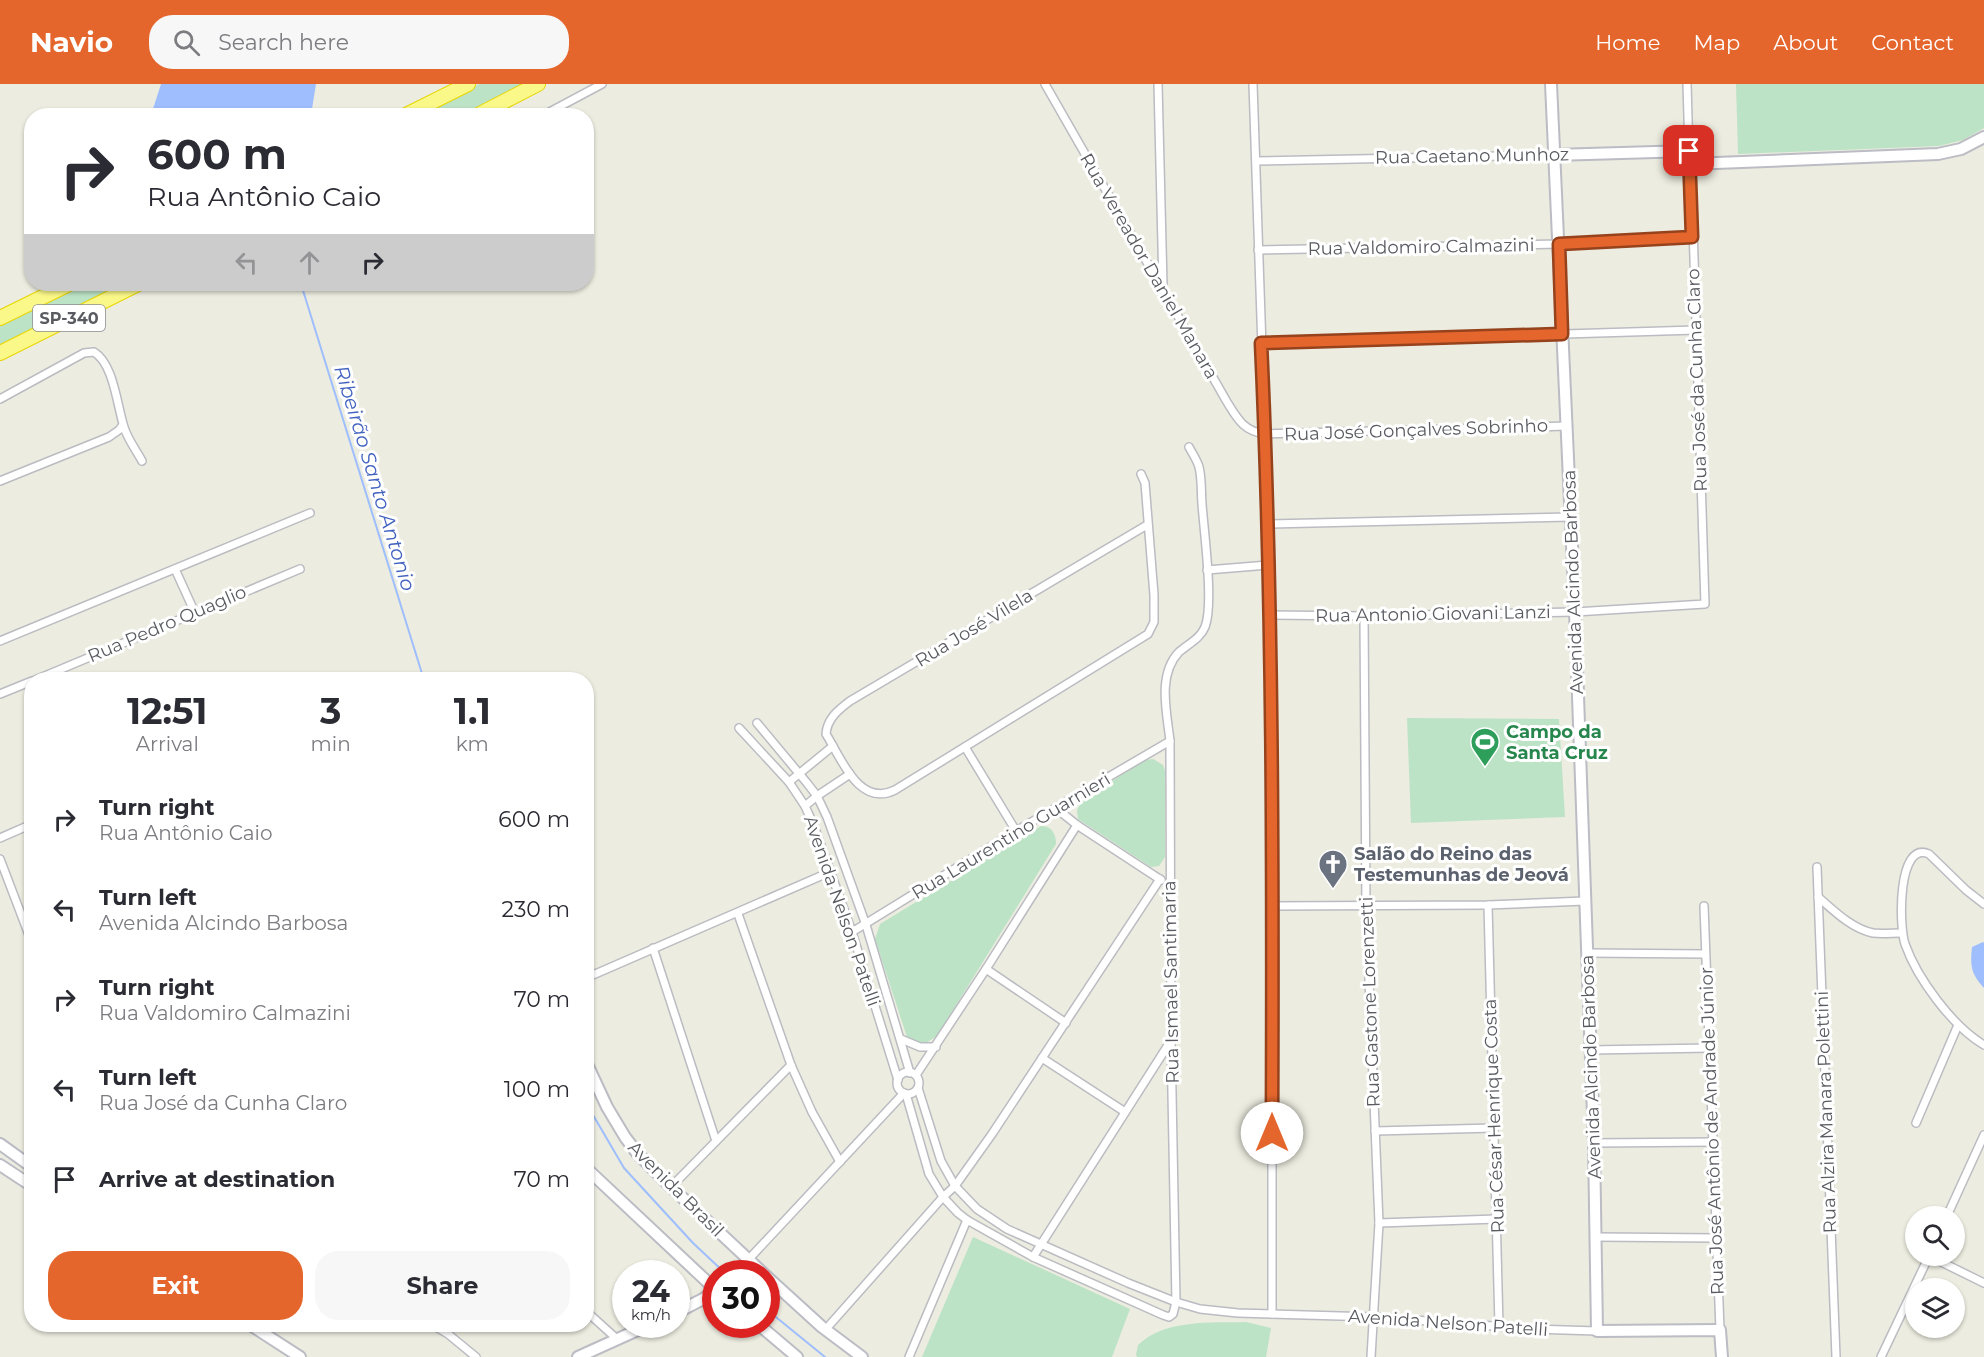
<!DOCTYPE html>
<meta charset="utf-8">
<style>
:root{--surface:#fff;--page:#f7f7f7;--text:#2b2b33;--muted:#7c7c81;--accent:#e5662d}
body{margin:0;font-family:Montserrat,sans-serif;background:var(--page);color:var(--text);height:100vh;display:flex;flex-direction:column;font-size:22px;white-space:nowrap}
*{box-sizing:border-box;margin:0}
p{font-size:20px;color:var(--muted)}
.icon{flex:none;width:33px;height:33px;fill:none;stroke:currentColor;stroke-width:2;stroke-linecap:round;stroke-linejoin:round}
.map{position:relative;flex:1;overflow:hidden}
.details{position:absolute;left:24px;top:588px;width:570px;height:660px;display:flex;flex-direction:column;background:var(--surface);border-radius:24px;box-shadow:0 2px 4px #0004}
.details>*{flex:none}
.hud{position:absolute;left:24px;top:24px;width:570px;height:183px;border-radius:24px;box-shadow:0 2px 4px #0004;background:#fff;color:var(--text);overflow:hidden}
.buttons{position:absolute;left:1905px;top:1122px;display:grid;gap:12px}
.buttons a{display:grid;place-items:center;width:60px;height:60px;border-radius:50%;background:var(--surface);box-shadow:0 2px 4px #0004;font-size:30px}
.speed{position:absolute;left:612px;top:1176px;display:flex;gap:12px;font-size:30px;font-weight:700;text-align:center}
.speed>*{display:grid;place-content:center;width:78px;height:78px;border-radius:50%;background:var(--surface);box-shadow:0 2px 4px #0004;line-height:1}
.speed small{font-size:15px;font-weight:400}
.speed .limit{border:9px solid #d22;background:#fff;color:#111}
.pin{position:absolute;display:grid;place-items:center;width:51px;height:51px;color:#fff;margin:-26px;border-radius:12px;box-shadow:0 3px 9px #0006}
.me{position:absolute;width:66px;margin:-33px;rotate:0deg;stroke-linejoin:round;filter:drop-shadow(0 0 4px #0008)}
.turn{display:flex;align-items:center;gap:21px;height:126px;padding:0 24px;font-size:27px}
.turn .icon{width:78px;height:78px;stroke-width:2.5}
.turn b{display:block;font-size:42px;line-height:51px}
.lanes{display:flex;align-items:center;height:57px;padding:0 24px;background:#0003;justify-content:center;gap:30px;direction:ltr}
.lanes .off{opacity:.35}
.eta{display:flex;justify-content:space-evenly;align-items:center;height:102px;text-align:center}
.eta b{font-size:36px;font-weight:700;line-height:42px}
.action{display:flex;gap:12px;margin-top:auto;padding:12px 24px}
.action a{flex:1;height:69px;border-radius:24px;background:var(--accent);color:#fff;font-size:24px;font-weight:700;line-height:69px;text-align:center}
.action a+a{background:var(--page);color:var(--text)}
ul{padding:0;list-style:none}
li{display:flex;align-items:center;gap:18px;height:90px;padding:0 24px}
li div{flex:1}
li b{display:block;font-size:22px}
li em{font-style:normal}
header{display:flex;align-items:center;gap:36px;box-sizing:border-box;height:84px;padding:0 30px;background:var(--accent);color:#fff}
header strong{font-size:28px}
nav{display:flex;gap:33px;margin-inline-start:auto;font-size:21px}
.search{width:420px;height:54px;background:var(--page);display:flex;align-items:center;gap:15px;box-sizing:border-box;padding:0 21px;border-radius:24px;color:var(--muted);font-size:22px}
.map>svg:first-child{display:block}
.green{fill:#bce3c5}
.water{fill:#9fbefd}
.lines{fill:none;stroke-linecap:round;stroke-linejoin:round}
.stream{stroke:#9fbefd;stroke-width:2}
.street-casing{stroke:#bbbcc2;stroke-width:10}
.secondary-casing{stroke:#bbbcc4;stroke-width:14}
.highway-casing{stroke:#e7d505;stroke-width:16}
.street{stroke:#fff;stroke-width:7}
.secondary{stroke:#fff;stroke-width:10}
.highway{stroke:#faf888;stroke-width:14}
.route-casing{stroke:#95421d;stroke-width:15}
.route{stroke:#e5662d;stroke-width:10}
.labels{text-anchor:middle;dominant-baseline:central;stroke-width:6;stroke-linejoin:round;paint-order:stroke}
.shield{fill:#fff;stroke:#8b8c90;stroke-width:1.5}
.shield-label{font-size:16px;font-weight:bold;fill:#595b61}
.street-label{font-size:18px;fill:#595b61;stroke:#fff}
.leisure-label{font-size:18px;font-weight:bold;fill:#27864d;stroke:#fff;text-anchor:start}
.worship-label{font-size:18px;font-weight:bold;fill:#5b616d;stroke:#fff;text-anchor:start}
.water-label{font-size:20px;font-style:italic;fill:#4262bf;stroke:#fff}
</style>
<header>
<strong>Navio</strong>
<div class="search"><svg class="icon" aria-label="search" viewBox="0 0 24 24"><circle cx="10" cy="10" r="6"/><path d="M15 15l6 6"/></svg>Search here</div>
<nav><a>Home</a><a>Map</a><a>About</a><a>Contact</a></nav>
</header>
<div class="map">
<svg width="1984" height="1273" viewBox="0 0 1984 1273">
<rect width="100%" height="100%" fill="#ecece0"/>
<g class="green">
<path d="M 479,0 L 527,0 L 464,31 L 415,32 Z"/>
<path d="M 1736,0 L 1984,0 L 1984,44 L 1963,56 L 1939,62 L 1738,70 Z"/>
<path d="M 80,200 L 127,200 L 0,263 L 0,240 Z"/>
<path d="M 1407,634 L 1559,635 L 1565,733 L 1411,739 Z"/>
<path d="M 1153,675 L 1163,681 L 1165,687 L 1165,773 L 1159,782 L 1151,783 L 1078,735 L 1077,726 L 1082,716 L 1145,676 Z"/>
<path d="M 1041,742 C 1052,742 1056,750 1056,760 L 937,952 L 921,962 L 914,960 L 907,953 L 875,855 L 880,840 Z"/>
<path d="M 973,1153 L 1130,1225 L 1112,1273 L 922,1273 Z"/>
<path d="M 1246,1238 L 1271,1244 L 1266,1273 L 1137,1273 L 1136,1271 L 1138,1261 C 1165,1235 1211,1239 1246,1238 Z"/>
</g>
<g class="water">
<path d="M 161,0 L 316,0 L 312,25 L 297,31 L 151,31 Z"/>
<path d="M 1983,858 L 1984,859 L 1984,904 C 1971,890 1970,882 1972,863 Z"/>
</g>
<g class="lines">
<g class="stream">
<path d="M 301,200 L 424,596"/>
<path d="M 586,1019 L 624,1084 L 693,1159 L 726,1190"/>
<path d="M 766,1225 L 825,1273"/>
</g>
<g class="street-casing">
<g id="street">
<path d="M 1045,0 L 1227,318 C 1238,336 1244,347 1265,350 L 1567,342"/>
<path d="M 1158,0 L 1163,201"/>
<path d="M 1253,0 L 1268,440 L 1272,822 L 1272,1230"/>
<path d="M 1687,0 L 1689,67"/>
<path d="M 542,32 L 602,0"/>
<path d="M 1256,77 L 1554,71"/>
<path d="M 1258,166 L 1559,160 L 1692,154"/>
<path d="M 1261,259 L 1696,246"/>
<path d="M 0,315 L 84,269 L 94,268 C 114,280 117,322 124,343 C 127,354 136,366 142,377"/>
<path d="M 1141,390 L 1145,399 L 1154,511 L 1154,538 L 1148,550 L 895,706 C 859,724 841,674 826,650 C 827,635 838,626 850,617 L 1147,441"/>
<path d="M 0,397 L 109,353 L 119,346 L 123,341"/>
<path d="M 1268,440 L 1570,433"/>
<path d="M 175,485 L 195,529"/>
<path d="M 1207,486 L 1268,481"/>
<path d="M 1269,531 L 1364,532 L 1575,528 L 1705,520 L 1691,80"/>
<path d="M 1364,532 L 1366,822 L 1379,1139 L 1371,1273"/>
<path d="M 0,557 L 310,429"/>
<path d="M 35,596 L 300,485"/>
<path d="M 0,610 L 32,597"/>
<path d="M 757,639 L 807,699 L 817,712 L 827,733 L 866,841 L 910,989"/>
<path d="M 739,644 L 789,698 L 805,722 L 814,742 L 852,848 L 898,996"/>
<path d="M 965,663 L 1016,747"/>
<path d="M 789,698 L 833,662"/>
<path d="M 805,722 L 817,712 L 850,690"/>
<path d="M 1057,725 L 1077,741 L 1161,796"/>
<path d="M 0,754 L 32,740"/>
<path d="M 0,775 L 32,859"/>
<path d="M 1817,783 L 1836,1273"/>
<path d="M 1818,813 C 1833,826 1852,845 1873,849 C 1882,850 1892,849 1902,849"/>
<path d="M 1984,820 L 1966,806 L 1929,770 C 1897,756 1899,843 1905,860 C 1917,894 1952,942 1984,961"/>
<path d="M 1488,821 L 1499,1242"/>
<path d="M 1272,822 L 1488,821 L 1585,817"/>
<path d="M 1704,822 L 1720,1246"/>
<path d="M 738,830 L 791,981 L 812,1028 L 840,1078"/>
<path d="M 852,848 L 1016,747 L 1170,657"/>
<path d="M 653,864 L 716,1057"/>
<path d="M 1587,869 L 1705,870"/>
<path d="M 986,885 L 1066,939"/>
<path d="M 586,894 L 830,788"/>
<path d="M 901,955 L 920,963 L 936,963"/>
<path d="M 1590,966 L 1711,964"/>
<path d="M 1042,974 L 1125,1028"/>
<circle cx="908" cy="999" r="11"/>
<path d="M 916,991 L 986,885 L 1077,741"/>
<path d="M 918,1004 L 941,1077 L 955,1102 L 977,1125 L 1007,1145 L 1128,1199 L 1176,1218 L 1200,1225 L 1238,1229 L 1375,1233 L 1532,1245 L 1597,1247"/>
<path d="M 906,1010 L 929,1090 L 943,1113 L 958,1129 L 967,1136 L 1033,1173 L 1163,1231 L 1169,1233 L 1173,1230 L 1176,1218 L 1171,957 L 1170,657 C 1167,629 1157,591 1179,568 C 1188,560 1200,555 1205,543 C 1214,520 1204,448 1202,420 C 1201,408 1202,394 1199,383 C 1197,376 1192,369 1189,363"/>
<path d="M 1916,1039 L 1958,941"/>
<path d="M 1375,1047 L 1494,1044"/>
<path d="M 1594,1059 L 1714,1058"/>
<path d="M 671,1103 L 791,981"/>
<path d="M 1947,1132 L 1984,1051"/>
<path d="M 1379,1139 L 1497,1135"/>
<path d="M 1596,1153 L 1717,1154"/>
<path d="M 1929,1172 L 1984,1199"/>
<path d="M 1033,1173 L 1170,958"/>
<path d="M 748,1176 L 904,1009"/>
<path d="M 586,1227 L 618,1256"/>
<path d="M 431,1240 L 448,1250 L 476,1273"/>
<path d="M 826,1245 L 943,1113 L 955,1102 L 992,1050 L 1160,795"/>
<path d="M 909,1273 L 967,1136"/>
<path d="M 1881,1273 L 1929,1172"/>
</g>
</g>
<g class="secondary-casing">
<g id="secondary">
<path d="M 1551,0 L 1575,528 L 1594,1059 L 1597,1247 L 1720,1246 L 1722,1273"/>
<path d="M 1554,71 L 1689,67 L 1691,80 L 1938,70 L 1961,65 L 1984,53"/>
<path d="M 586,978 L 607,1023 L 625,1053 L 637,1069 L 671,1103 L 764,1190"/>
<path d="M 0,1060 L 32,1083"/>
<path d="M 0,1081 L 32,1102"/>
<path d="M 586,1084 L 716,1206"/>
<path d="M 734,1190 L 748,1176"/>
<path d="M 766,1192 L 822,1243 L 862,1273"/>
<path d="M 676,1229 L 703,1215 L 716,1206"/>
<path d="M 249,1240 L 300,1273"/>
<path d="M 758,1240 L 797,1273"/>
<path d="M 578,1273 L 651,1240"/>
</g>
</g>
<g class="highway-casing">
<g id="highway">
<path d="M 404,32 L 468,0"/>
<path d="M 476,32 L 538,0"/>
<path d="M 0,234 L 69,200"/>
<path d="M 0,269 L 138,200"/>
</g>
</g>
<use href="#street" class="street"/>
<use href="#secondary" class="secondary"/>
<use href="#highway" class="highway"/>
</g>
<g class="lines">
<g class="route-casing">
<path id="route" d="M 1272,1049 C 1273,786 1273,522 1261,259 L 1562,250 L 1559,160 L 1692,153 L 1689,67"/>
</g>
<use href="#route" class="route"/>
</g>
<defs>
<g id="stadium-pin" transform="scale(1.5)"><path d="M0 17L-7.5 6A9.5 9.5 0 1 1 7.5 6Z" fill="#2e9e5b" stroke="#fff"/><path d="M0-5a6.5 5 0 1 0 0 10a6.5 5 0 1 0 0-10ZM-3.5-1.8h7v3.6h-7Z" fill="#fff"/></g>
<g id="church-pin" transform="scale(1.5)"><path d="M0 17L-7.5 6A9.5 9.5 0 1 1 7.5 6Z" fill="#6b7280" stroke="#fff"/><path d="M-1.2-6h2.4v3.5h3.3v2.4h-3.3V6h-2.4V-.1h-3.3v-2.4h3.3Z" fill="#fff"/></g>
</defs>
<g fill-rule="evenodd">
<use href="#stadium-pin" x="1485" y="658"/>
<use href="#church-pin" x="1333" y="780"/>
</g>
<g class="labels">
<rect class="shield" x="33" y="221" width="72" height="26" rx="4.5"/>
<g class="shield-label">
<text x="69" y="234">SP-340</text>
</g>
<g class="street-label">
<text transform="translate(1472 72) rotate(-1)">Rua Caetano Munhoz</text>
<text transform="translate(1421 163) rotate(-1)">Rua Valdomiro Calmazini</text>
<text transform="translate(1149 182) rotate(60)">Rua Vereador Daniel Manara</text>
<text transform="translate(1697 296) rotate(-92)">Rua José da Cunha Claro</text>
<text transform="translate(1416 346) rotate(-2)">Rua José Gonçalves Sobrinho</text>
<text transform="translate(1573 498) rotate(-92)">Avenida Alcindo Barbosa</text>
<text transform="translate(1433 530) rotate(-1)">Rua Antonio Giovani Lanzi</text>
<text transform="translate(167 540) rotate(-23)">Rua Pedro Quaglio</text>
<text transform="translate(974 544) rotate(-31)">Rua José Vilela</text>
<text transform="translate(1011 752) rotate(-31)">Rua Laurentino Guarnieri</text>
<text transform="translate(842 827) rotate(71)">Avenida Nelson Patelli</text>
<text transform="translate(1171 898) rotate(-91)">Rua Ismael Santimaria</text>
<text transform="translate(1370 918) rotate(-92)">Rua Gastone Lorenzetti</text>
<text transform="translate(1591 983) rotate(-92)">Avenida Alcindo Barbosa</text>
<text transform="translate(1826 1028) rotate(-92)">Rua Alzira Manara Polettini</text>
<text transform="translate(1494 1032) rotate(-92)">Rua César Henrique Costa</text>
<text transform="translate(1712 1047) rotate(-92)">Rua José Antônio de Andrade Júnior</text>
<text transform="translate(676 1105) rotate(45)">Avenida Brasil</text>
<text transform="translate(1448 1239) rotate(4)">Avenida Nelson Patelli</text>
</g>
<g class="leisure-label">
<text x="1506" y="648">Campo da<tspan x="1506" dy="21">Santa Cruz</tspan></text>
</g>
<g class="worship-label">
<text x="1354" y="770">Salão do Reino das<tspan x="1354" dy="21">Testemunhas de Jeová</tspan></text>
</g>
<g class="water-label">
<text transform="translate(375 394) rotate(73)">Ribeirão Santo Antonio</text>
</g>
</g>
</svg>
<div class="buttons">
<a><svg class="icon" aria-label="search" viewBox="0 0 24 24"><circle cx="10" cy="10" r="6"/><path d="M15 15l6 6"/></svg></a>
<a><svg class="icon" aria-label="layers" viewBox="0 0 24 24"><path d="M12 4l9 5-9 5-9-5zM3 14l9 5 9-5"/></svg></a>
</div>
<div class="speed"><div>24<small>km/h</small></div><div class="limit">30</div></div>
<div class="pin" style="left:1689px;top:67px;background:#d93025"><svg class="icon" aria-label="arrive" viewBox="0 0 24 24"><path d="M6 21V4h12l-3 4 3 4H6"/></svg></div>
<svg class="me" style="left:1272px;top:1049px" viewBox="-20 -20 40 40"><circle r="19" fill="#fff"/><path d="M0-13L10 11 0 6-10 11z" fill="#e5662d"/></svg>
<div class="hud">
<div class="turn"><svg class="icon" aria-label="right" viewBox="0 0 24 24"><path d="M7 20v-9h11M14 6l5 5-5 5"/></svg><div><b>600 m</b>Rua Antônio Caio</div></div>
<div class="lanes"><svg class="icon off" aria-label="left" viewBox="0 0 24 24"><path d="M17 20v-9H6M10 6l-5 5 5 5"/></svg><svg class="icon off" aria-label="ahead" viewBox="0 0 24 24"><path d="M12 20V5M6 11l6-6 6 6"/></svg><svg class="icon" aria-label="right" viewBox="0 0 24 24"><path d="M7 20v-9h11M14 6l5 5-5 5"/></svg></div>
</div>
<section class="details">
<div class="eta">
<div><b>12:51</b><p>Arrival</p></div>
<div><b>3</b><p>min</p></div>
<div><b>1.1</b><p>km</p></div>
</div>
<ul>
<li><svg class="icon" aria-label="right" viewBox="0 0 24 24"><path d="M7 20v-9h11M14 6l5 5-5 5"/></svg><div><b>Turn right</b><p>Rua Antônio Caio</p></div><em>600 m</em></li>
<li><svg class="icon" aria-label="left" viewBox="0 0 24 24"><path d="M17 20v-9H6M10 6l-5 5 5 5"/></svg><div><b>Turn left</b><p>Avenida Alcindo Barbosa</p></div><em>230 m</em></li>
<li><svg class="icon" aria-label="right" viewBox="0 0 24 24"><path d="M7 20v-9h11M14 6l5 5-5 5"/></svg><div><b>Turn right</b><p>Rua Valdomiro Calmazini</p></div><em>70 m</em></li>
<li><svg class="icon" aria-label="left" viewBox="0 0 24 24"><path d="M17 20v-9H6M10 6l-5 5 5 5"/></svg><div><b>Turn left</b><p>Rua José da Cunha Claro</p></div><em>100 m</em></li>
<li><svg class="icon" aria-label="arrive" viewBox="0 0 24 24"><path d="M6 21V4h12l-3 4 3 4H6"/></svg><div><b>Arrive at destination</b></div><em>70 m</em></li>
</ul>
<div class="action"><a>Exit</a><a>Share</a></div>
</section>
</div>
